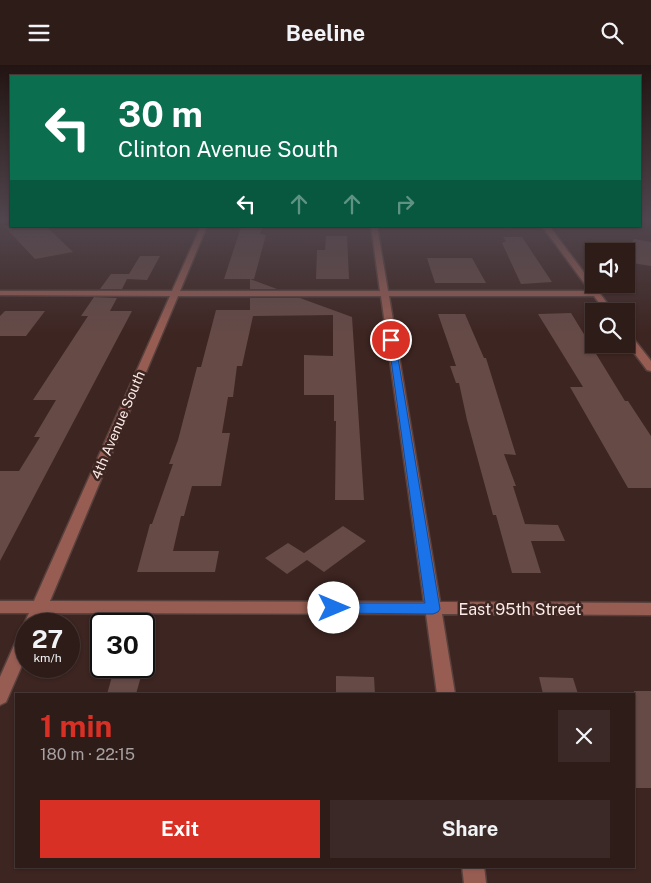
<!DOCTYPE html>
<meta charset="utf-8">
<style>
:root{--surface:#2e1c19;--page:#3a2926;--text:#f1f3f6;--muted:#a7a1a2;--line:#493a38;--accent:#d93025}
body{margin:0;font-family:"Public Sans",sans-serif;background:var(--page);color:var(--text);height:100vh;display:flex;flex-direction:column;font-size:19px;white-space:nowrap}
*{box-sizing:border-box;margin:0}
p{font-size:16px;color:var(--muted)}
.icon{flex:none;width:28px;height:28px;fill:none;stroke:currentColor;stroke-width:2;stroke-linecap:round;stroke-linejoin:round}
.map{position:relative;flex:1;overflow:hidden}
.side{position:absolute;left:15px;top:628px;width:620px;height:175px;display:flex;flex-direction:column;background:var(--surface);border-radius:0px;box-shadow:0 1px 4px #0004,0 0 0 1px var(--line)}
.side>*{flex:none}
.top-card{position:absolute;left:10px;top:10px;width:631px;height:152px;border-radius:0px;box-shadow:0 1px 4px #0004,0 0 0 1px var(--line);background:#0b6e4f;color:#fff;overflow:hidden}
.fabs{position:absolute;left:585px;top:178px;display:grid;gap:10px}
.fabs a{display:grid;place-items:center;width:50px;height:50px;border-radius:0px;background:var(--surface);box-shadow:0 1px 4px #0004,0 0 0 1px var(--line);font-size:25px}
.speed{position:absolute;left:15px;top:548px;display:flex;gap:10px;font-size:25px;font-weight:700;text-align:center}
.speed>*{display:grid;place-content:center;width:65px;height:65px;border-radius:50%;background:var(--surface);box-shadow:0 1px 4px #0004,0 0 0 1px var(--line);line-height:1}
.speed small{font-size:12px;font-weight:400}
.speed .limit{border:2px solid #111;border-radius:8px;background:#fff;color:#111}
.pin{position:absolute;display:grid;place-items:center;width:42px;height:42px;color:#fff;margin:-21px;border:2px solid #fff;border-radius:50%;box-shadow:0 1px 5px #0007}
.me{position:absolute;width:55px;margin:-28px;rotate:90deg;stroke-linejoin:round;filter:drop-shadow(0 0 4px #0008)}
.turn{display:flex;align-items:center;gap:18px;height:105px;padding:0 25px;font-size:22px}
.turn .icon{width:65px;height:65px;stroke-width:2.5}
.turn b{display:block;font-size:35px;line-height:42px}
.lanes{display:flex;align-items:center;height:48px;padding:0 25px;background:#0003;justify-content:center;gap:25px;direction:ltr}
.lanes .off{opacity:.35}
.round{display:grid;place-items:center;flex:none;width:52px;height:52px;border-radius:0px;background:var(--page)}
.overview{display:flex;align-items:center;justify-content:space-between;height:85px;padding:0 25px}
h1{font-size:30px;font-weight:700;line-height:38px;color:var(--accent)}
.action{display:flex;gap:10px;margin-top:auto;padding:10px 25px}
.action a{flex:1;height:58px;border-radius:0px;background:var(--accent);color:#fff;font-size:20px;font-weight:700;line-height:58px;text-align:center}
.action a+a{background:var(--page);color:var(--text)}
header{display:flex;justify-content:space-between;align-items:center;height:65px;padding:0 25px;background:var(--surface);font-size:22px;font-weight:700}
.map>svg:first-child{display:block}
.building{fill:#654a46}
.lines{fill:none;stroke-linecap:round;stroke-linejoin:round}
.street-casing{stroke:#58413d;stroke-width:3}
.street{fill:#975d53;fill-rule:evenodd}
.route{fill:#1a73e8;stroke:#114b97}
.labels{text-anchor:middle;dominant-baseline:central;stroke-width:5;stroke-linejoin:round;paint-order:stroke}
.street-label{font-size:14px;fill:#fcebe8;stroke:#3d2521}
.near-street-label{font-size:16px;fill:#fcebe8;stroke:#3d2521}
</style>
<header><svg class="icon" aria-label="menu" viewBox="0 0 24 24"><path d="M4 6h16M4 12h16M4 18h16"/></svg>Beeline<svg class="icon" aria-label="search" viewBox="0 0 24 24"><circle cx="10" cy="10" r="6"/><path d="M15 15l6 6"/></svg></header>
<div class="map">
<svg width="651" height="818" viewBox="0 0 651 818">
<rect width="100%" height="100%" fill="#3d2521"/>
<g class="building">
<path d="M 4,161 L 46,161 L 73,187 L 35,194 Z"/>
<path d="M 241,162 L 263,162 L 260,169 L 266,170 L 254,214 L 224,214 Z"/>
<path d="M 326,171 L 347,171 L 349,214 L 316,214 L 317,185 L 325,185 Z"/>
<path d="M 503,172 L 522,172 L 552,217 L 521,219 L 502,178 L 506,176 Z"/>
<path d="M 634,174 L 651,177 L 651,201 L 626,197 L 626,187 Z"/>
<path d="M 140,191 L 160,191 L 147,215 L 127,214 L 122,224 L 100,224 L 111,209 L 129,209 Z"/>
<path d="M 427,193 L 472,193 L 486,218 L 435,218 Z"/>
<path d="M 250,214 L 277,224 L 250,224 Z"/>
<path d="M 94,232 L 117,233 L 110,246 L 132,246 L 0,496 L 0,406 L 19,406 L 40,372 L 34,372 L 56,335 L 33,335 L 88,251 L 81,251 Z"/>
<path d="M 250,233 L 300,233 L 352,252 L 364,435 L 335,435 L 336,356 L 334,356 L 334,330 L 304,330 L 304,290 L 333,291 L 333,250 L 253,251 L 242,301 L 237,301 L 233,332 L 228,332 L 222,368 L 230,368 L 221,421 L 192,421 L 184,451 L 181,451 L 173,486 L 219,486 L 215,507 L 137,507 L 150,459 L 152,459 L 173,399 L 169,399 L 178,375 L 197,302 L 201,302 L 216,245 L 250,245 Z"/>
<path d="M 5,246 L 45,246 L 26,271 L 0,271 L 0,251 Z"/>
<path d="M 571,248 L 625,336 L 628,336 L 651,371 L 651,423 L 628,423 L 570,322 L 583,322 L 538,249 Z"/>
<path d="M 438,249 L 465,249 L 484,293 L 486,293 L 516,390 L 504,389 L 516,421 L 513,421 L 525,459 L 558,460 L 565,476 L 531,476 L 541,508 L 512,508 L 496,450 L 493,450 L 467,355 L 459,318 L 456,318 L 450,301 L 456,301 Z"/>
<path d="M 343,461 L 366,476 L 324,507 L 307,495 L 287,509 L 265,493 L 288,478 L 304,488 Z"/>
<path d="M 115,601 L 144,601 L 136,629 L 107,629 Z"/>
<path d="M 336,611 L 374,612 L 375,629 L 336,629 Z"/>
<path d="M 539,612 L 573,613 L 578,629 L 543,629 Z"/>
<rect x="634" y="626" width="17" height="97"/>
</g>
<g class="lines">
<g class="street-casing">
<g id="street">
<path d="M 201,161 L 207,161 L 180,226 L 380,226 L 371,161 L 377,161 L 388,226 L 590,226 L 542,161 L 549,161 L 613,246 L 605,246 L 594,231 L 389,231 L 440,537 L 651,538 L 651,550 L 442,549 L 455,629 L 437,629 L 426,549 L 45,548 L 40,559 L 26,559 L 26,563 L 24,559 L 29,548 L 0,548 L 0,536 L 34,536 L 170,231 L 0,230 L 0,226 L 172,226 ZM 178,231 L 381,231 L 424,537 L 50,536 Z"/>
<path d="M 626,267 L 629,268 L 651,296 L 651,306 L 647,305 L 626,277 Z"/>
<path d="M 26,566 L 26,591 L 6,637 L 0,640 L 0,612 L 20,567 Z"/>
<path d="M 462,801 L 484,801 L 486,818 L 464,818 Z"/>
</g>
</g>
<use href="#street" class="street"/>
</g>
<linearGradient id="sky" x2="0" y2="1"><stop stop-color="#221412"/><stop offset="0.58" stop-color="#51464e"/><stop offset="1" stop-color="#51464e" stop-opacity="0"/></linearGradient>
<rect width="651" height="269" fill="url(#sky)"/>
<path class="route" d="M 388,273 L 395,275 L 440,544 L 438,547 L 433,549 L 334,548 L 329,547 L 327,543 L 329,539 L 334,538 L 425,538 Z"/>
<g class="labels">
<g class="street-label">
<text transform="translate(118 360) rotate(-67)">4th Avenue South</text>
</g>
<g class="near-street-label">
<text x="520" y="544">East 95th Street</text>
</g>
</g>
</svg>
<div class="fabs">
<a><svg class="icon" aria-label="sound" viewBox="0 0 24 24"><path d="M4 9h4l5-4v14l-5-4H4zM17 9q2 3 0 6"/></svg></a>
<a><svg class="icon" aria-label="search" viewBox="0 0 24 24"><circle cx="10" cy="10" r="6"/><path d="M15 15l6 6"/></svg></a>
</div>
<div class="speed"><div>27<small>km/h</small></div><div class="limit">30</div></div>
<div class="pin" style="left:391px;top:275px;background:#d93025"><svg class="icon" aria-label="arrive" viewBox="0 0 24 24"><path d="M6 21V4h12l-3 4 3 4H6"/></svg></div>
<svg class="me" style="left:334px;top:543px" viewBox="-20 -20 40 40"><circle r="19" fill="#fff"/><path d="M0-13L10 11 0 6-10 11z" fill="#1a73e8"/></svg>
<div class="top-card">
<div class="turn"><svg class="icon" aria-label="left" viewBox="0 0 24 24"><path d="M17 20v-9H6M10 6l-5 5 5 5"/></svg><div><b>30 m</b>Clinton Avenue South</div></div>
<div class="lanes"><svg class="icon" aria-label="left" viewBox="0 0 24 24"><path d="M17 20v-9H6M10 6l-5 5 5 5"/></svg><svg class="icon off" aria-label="ahead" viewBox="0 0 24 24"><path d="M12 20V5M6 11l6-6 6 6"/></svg><svg class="icon off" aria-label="ahead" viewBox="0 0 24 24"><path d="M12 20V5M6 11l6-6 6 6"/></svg><svg class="icon off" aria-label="right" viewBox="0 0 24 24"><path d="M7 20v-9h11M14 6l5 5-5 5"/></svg></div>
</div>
<section class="side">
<div class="overview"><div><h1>1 min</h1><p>180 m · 22:15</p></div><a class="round"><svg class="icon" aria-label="close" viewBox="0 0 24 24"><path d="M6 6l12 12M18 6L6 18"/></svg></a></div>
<div class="action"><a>Exit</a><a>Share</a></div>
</section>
</div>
